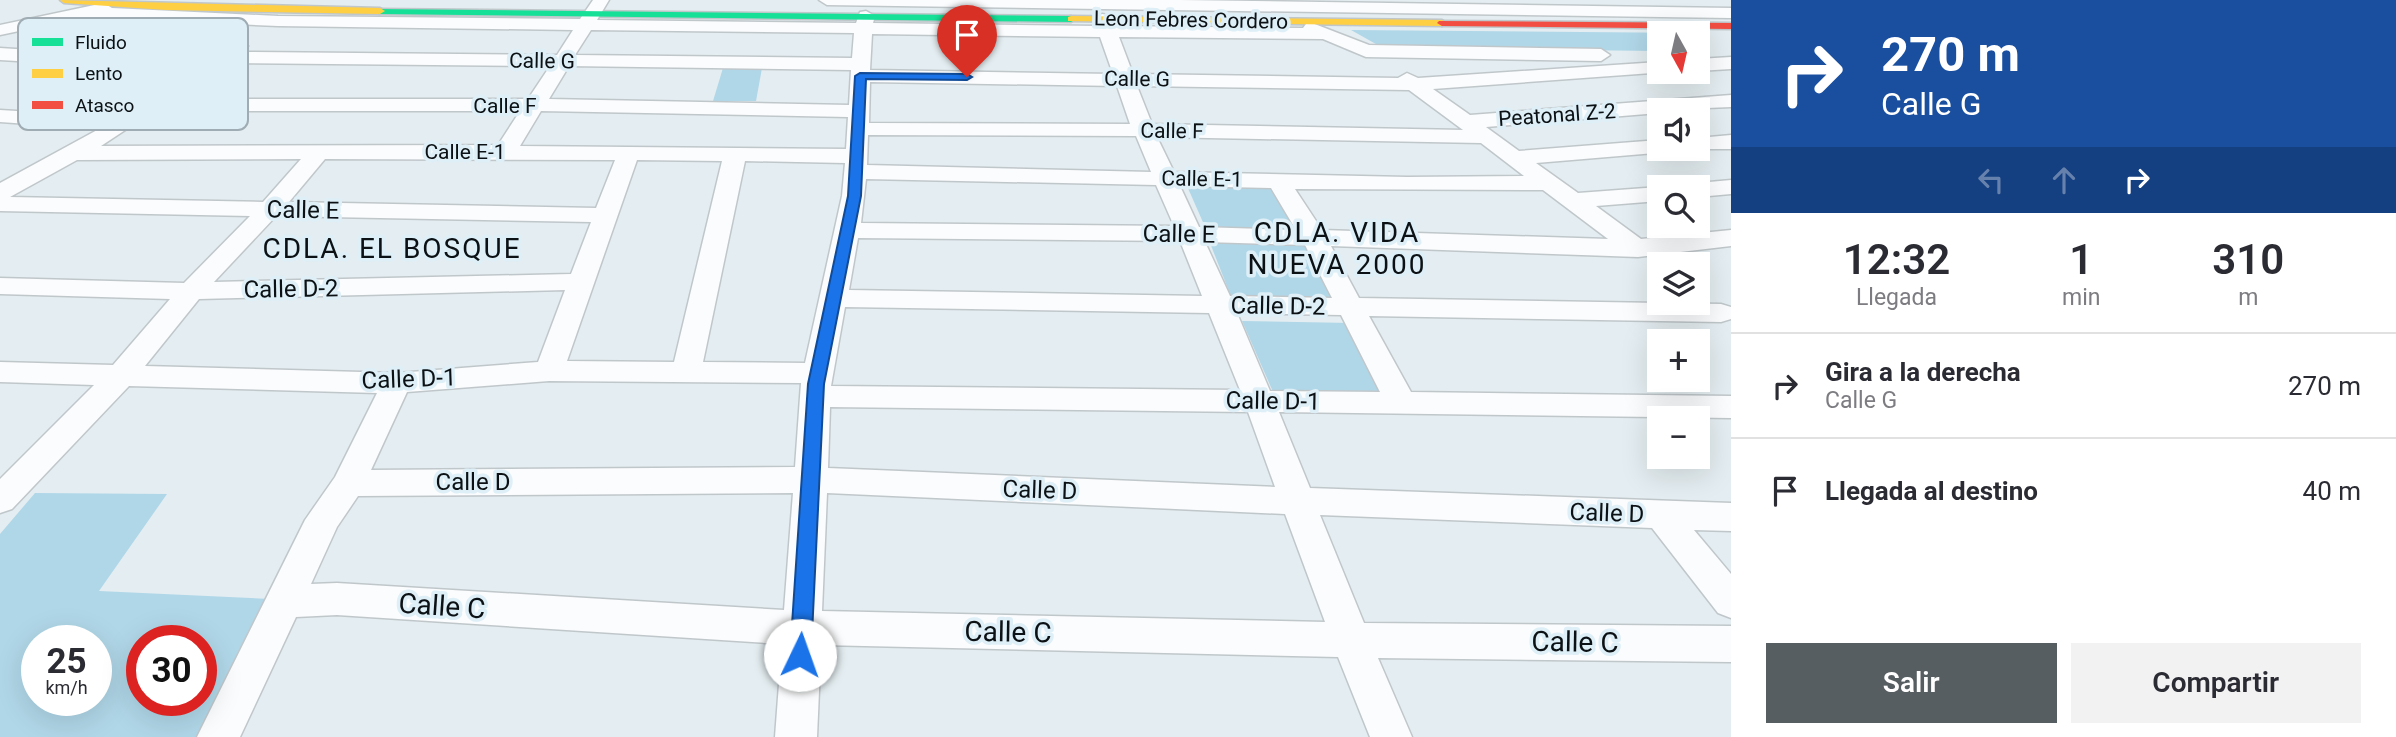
<!DOCTYPE html>
<html lang="es">
<meta charset="utf-8">
<style>
:root{--surface:#fff;--page:#f2f2f3;--text:#2b2b33;--muted:#7c7c81;--line:#e1e1e2;--accent:#575e61}
body{margin:0;font-family:Roboto,sans-serif;background:var(--page);color:var(--text);height:100vh;display:flex;flex-direction:column;font-size:26px;white-space:nowrap}
*{box-sizing:border-box;margin:0}
p{font-size:23px;color:var(--muted)}
.icon{flex:none;width:38px;height:38px;fill:none;stroke:currentColor;stroke-width:2;stroke-linecap:round;stroke-linejoin:round}
.map{position:relative;flex:1;overflow:hidden}
.panel{display:flex;flex-direction:column;background:var(--surface);width:665px}
.panel>*{flex:none}
.top-card{background:#1a4fa0;color:#fff;overflow:hidden}
.needle{width:46px;rotate:172deg}
.tools{position:absolute;left:1647px;top:21px;display:grid;gap:14px}
.tools a{display:grid;place-items:center;width:63px;height:63px;border-radius:0px;background:var(--surface);box-shadow:0 7px 28px #0002;font-size:35px}
.speed{position:absolute;left:21px;top:625px;display:flex;gap:14px;font-size:35px;font-weight:700;text-align:center}
.speed>*{display:grid;place-content:center;width:91px;height:91px;border-radius:50%;background:var(--surface);box-shadow:0 7px 28px #0002;line-height:1}
.speed small{font-size:18px;font-weight:400}
.speed .limit{border:10px solid #d22;background:#fff;color:#111}
.pin{position:absolute;display:grid;place-items:center;width:60px;height:60px;color:#fff;margin:-72px -30px;border-radius:50% 50% 50% 0;rotate:-45deg;box-shadow:0 0 7px #0007}
.pin .icon{rotate:45deg}
.me{position:absolute;width:77px;margin:-38px;rotate:3deg;stroke-linejoin:round;filter:drop-shadow(0 0 5px #0008)}
.turn{display:flex;align-items:center;gap:24px;height:147px;padding:0 35px;font-size:32px}
.turn .icon{width:91px;height:91px;stroke-width:2.5}
.turn b{display:block;font-size:49px;line-height:60px}
.lanes{display:flex;align-items:center;height:66px;padding:0 35px;background:#0003;justify-content:center;gap:35px;direction:ltr}
.lanes .off{opacity:.35}
.eta{display:flex;justify-content:space-evenly;align-items:center;height:119px;text-align:center}
.eta b{font-size:42px;font-weight:600;line-height:49px}
.cta{display:flex;gap:14px;margin-top:auto;padding:14px 35px}
.cta a{flex:1;height:80px;border-radius:0px;background:var(--accent);color:#fff;font-size:28px;font-weight:600;line-height:80px;text-align:center}
.cta a+a{background:var(--page);color:var(--text)}
ul{padding:0;list-style:none}
li{display:flex;align-items:center;gap:21px;height:105px;padding:0 35px;border-top:2px solid var(--line)}
li div{flex:1}
li b{display:block;font-size:26px}
li em{font-style:normal}
main{display:flex;flex:1;min-height:0}
.map>svg:first-child{display:block}
.green{fill:#b0d7e8;fill-rule:evenodd}
.lines{fill:none;stroke-linecap:round;stroke-linejoin:round}
.street-casing{stroke:#c0c7cb;stroke-width:3}
.fast-casing{stroke:#c0c7cb;stroke-width:3}
.slow-casing{stroke:#c0c7cb;stroke-width:3}
.jam-casing{stroke:#c0c7cb;stroke-width:3}
.street{fill:#fbfcfd;fill-rule:evenodd}
.fast{fill:#16e098;fill-rule:evenodd}
.slow{fill:#ffcf43;fill-rule:evenodd}
.jam{fill:#f24e42;fill-rule:evenodd}
.route{fill:#1a73e8;stroke:#114b97;stroke-width:2}
.labels{text-anchor:middle;dominant-baseline:central;stroke-width:7;stroke-linejoin:round;paint-order:stroke}
.far-street-label{font-size:21px;fill:#0b1114;stroke:#deeff7}
.street-label{font-size:24px;fill:#0b1114;stroke:#deeff7}
.quarter-label{font-size:28px;letter-spacing:2px;fill:#0b1114;stroke:#deeff7}
.near-street-label{font-size:28px;fill:#0b1114;stroke:#deeff7}
.key{fill:#deeff7;stroke:#9facb3;stroke-width:2}
.key-label{font-size:19px;fill:#0b1114}
</style>
<main>
<div class="map">
<svg width="1731" height="737" viewBox="0 0 1731 737">
<rect width="100%" height="100%" fill="#e4edf1"/>
<g class="green">
<path d="M 1351,30 L 1696,33 L 1659,33 L 1659,51 L 1383,48 Z"/>
<path d="M 723,68 L 762,68 L 756,101 L 713,101 Z"/>
<path d="M 1187,186 L 1279,189 L 1303,231 L 1206,229 Z"/>
<path d="M 1210,243 L 1312,245 L 1339,301 L 1232,299 Z"/>
<path d="M 1242,321 L 1352,323 L 1391,397 L 1274,394 Z"/>
<path d="M 35,493 L 167,494 L 99,591 L 270,599 L 196,737 L 0,737 L 0,534 ZM 37,640 L 96,640 L 96,700 L 37,700 ZM 142,640 L 201,640 L 201,700 L 142,700 Z"/>
</g>
<g class="lines">
<g class="street-casing">
<g id="street">
<path d="M 593,0 L 609,0 L 597,20 L 856,23 L 860,12 L 866,11 L 875,16 L 873,23 L 1096,26 L 1093,19 L 1102,14 L 1108,15 L 1114,26 L 1303,28 L 1306,24 L 1312,23 L 1369,45 L 1601,49 L 1610,55 L 1601,61 L 1366,57 L 1323,39 L 1119,37 L 1133,74 L 1398,78 L 1407,73 L 1418,78 L 1659,62 L 1659,72 L 1666,72 L 1433,89 L 1470,115 L 1731,95 L 1731,107 L 1659,110 L 1659,113 L 1486,127 L 1519,151 L 1659,140 L 1659,149 L 1669,149 L 1667,152 L 1536,163 L 1578,193 L 1659,187 L 1660,187 L 1659,201 L 1596,206 L 1641,239 L 1731,230 L 1731,246 L 1638,257 L 1331,246 L 1359,298 L 1721,304 L 1731,307 L 1731,319 L 1721,322 L 1369,316 L 1411,392 L 1731,396 L 1731,418 L 1279,412 L 1310,488 L 1731,503 L 1731,531 L 1694,530 L 1731,574 L 1731,618 L 1718,613 L 1652,528 L 1320,515 L 1364,623 L 1731,626 L 1731,662 L 1378,658 L 1412,737 L 1370,737 L 1338,657 L 821,645 L 817,737 L 775,737 L 782,644 L 337,615 L 296,617 L 240,737 L 197,737 L 305,520 L 335,477 L 377,393 L 129,386 L 12,509 L 0,513 L 0,479 L 94,385 L 0,382 L 0,362 L 113,365 L 170,299 L 0,294 L 0,278 L 184,283 L 250,216 L 0,211 L 0,183 L 99,129 L 0,122 L 0,110 L 116,117 L 187,71 L 0,60 L 0,48 L 203,61 L 239,40 L 248,46 L 243,52 L 557,55 L 573,30 L 278,26 L 86,17 L 0,35 L 0,25 L 104,3 L 112,8 L 278,16 L 580,19 ZM 591,30 L 854,33 L 852,58 L 575,55 ZM 872,34 L 1100,37 L 1113,74 L 870,70 ZM 226,63 L 550,66 L 528,99 L 172,99 ZM 569,66 L 851,70 L 849,105 L 549,99 ZM 870,82 L 1117,86 L 1130,124 L 869,123 ZM 1137,86 L 1409,90 L 1463,130 L 1152,124 ZM 154,111 L 520,111 L 498,145 L 101,146 ZM 541,111 L 848,117 L 846,149 L 520,146 ZM 868,135 L 1136,136 L 1151,172 L 867,165 ZM 1157,137 L 1481,143 L 1524,176 L 1407,177 L 1174,172 ZM 301,159 L 263,202 L 10,197 L 77,160 ZM 325,159 L 615,160 L 596,208 L 289,202 ZM 637,160 L 722,161 L 674,362 L 567,361 ZM 745,161 L 845,163 L 842,196 L 805,363 L 703,362 ZM 866,179 L 1156,185 L 1174,226 L 861,223 ZM 1180,186 L 1271,188 L 1296,230 L 1199,227 ZM 1295,189 L 1543,190 L 1608,239 L 1322,230 ZM 276,216 L 591,222 L 571,274 L 214,282 ZM 858,238 L 1180,241 L 1202,296 L 849,290 ZM 1205,242 L 1305,245 L 1332,298 L 1230,296 ZM 565,290 L 538,362 L 397,373 L 145,366 L 199,299 ZM 845,307 L 1209,313 L 1240,390 L 831,386 ZM 1237,313 L 1341,315 L 1380,392 L 1270,391 ZM 549,381 L 801,383 L 795,467 L 371,470 L 407,392 ZM 830,407 L 1248,412 L 1275,487 L 828,468 ZM 793,493 L 784,610 L 337,583 L 311,584 L 337,527 L 358,496 ZM 827,493 L 1285,514 L 1325,622 L 822,611 Z"/>
<path d="M 819,0 L 1180,0 L 1731,8 L 1731,18 L 827,5 Z"/>
<path d="M 1731,57 L 1731,69 L 1698,71 L 1698,59 Z"/>
<path d="M 1731,135 L 1731,149 L 1691,149 L 1698,149 L 1698,138 Z"/>
<path d="M 1731,180 L 1731,194 L 1698,197 L 1698,187 L 1688,187 L 1698,183 Z"/>
</g>
</g>
<g class="fast-casing">
<path id="fast" d="M 377,9 L 1071,16 L 1076,19 L 1071,22 L 380,14 L 377,13 Z"/>
</g>
<g class="slow-casing">
<g id="slow">
<path d="M 60,0 L 380,8 L 385,11 L 380,14 L 166,10 L 64,3 Z"/>
<path d="M 1071,16 L 1442,20 L 1447,23 L 1442,26 L 1068,21 L 1068,17 Z"/>
</g>
</g>
<g class="jam-casing">
<path id="jam" d="M 1439,21 L 1731,23 L 1731,29 L 1442,26 L 1437,23 Z"/>
</g>
<use href="#street" class="street"/>
<use href="#fast" class="fast"/>
<use href="#slow" class="slow"/>
<use href="#jam" class="jam"/>
</g>
<path class="route" d="M 860,73 L 967,74 L 972,77 L 967,80 L 866,79 L 861,196 L 824,384 L 811,655 L 808,662 L 800,665 L 793,662 L 790,655 L 808,384 L 848,196 L 855,76 Z"/>
<g class="labels">
<g class="far-street-label">
<text transform="translate(1191 20) rotate(1)">Leon Febres Cordero</text>
<text transform="translate(542 61) rotate(1)">Calle G</text>
<text transform="translate(1137 79) rotate(1)">Calle G</text>
<text x="505" y="106">Calle F</text>
<text transform="translate(1557 115) rotate(-4)">Peatonal Z-2</text>
<text transform="translate(1172 131) rotate(1)">Calle F</text>
<text x="465" y="152">Calle E-1</text>
<text transform="translate(1202 179) rotate(1)">Calle E-1</text>
</g>
<g class="street-label">
<text transform="translate(303 210) rotate(1)">Calle E</text>
<text transform="translate(1179 234) rotate(1)">Calle E</text>
<text transform="translate(291 289) rotate(-1)">Calle D-2</text>
<text transform="translate(1278 306) rotate(1)">Calle D-2</text>
<text transform="translate(409 379) rotate(-2)">Calle D-1</text>
<text transform="translate(1273 401) rotate(1)">Calle D-1</text>
<text x="473" y="482">Calle D</text>
<text transform="translate(1040 490) rotate(2)">Calle D</text>
<text transform="translate(1607 513) rotate(2)">Calle D</text>
</g>
<g class="quarter-label">
<text x="1337" y="232">CDLA. VIDA<tspan x="1337" dy="32">NUEVA 2000</tspan></text>
<text x="392" y="248">CDLA. EL BOSQUE</text>
</g>
<g class="near-street-label">
<text transform="translate(442 606) rotate(4)">Calle C</text>
<text transform="translate(1008 632) rotate(1)">Calle C</text>
<text transform="translate(1575 642) rotate(1)">Calle C</text>
</g>
</g>
<rect x="18" y="18" width="230" height="112" rx="10" class="key"/>
<rect x="32" y="38" width="31" height="8" fill="#16e098"/>
<rect x="32" y="69" width="31" height="9" fill="#ffcf43"/>
<rect x="32" y="101" width="31" height="8" fill="#f24e42"/>
<g class="key-label">
<text x="75" y="49">Fluido</text>
<text x="75" y="80">Lento</text>
<text x="75" y="112">Atasco</text>
</g>
</svg>
<div class="tools">
<a><svg class="needle" viewBox="-14 -14 28 28"><path d="M0-13l5 13h-10z" fill="#e53935"/><path d="M0 13l5-13h-10z" fill="#7c7c81"/></svg></a>
<a><svg class="icon" aria-label="sound" viewBox="0 0 24 24"><path d="M4 9h4l5-4v14l-5-4H4zM17 9q2 3 0 6"/></svg></a>
<a><svg class="icon" aria-label="search" viewBox="0 0 24 24"><circle cx="10" cy="10" r="6"/><path d="M15 15l6 6"/></svg></a>
<a><svg class="icon" aria-label="layers" viewBox="0 0 24 24"><path d="M12 4l9 5-9 5-9-5zM3 14l9 5 9-5"/></svg></a>
<a>+</a>
<a>−</a>
</div>
<div class="speed"><div>25<small>km/h</small></div><div class="limit">30</div></div>
<div class="pin" style="left:967px;top:77px;background:#d93025"><svg class="icon" aria-label="arrive" viewBox="0 0 24 24"><path d="M6 21V4h12l-3 4 3 4H6"/></svg></div>
<svg class="me" style="left:800px;top:655px" viewBox="-20 -20 40 40"><circle r="19" fill="#fff"/><path d="M0-13L10 11 0 6-10 11z" fill="#1a73e8"/></svg>
</div>
<section class="panel">
<div class="top-card">
<div class="turn"><svg class="icon" aria-label="right" viewBox="0 0 24 24"><path d="M7 20v-9h11M14 6l5 5-5 5"/></svg><div><b>270 m</b>Calle G</div></div>
<div class="lanes"><svg class="icon off" aria-label="left" viewBox="0 0 24 24"><path d="M17 20v-9H6M10 6l-5 5 5 5"/></svg><svg class="icon off" aria-label="ahead" viewBox="0 0 24 24"><path d="M12 20V5M6 11l6-6 6 6"/></svg><svg class="icon" aria-label="right" viewBox="0 0 24 24"><path d="M7 20v-9h11M14 6l5 5-5 5"/></svg></div>
</div>
<div class="eta">
<div><b>12:32</b><p>Llegada</p></div>
<div><b>1</b><p>min</p></div>
<div><b>310</b><p>m</p></div>
</div>
<ul>
<li><svg class="icon" aria-label="right" viewBox="0 0 24 24"><path d="M7 20v-9h11M14 6l5 5-5 5"/></svg><div><b>Gira a la derecha</b><p>Calle G</p></div><em>270 m</em></li>
<li><svg class="icon" aria-label="arrive" viewBox="0 0 24 24"><path d="M6 21V4h12l-3 4 3 4H6"/></svg><div><b>Llegada al destino</b></div><em>40 m</em></li>
</ul>
<div class="cta"><a>Salir</a><a>Compartir</a></div>
</section>
</main>
